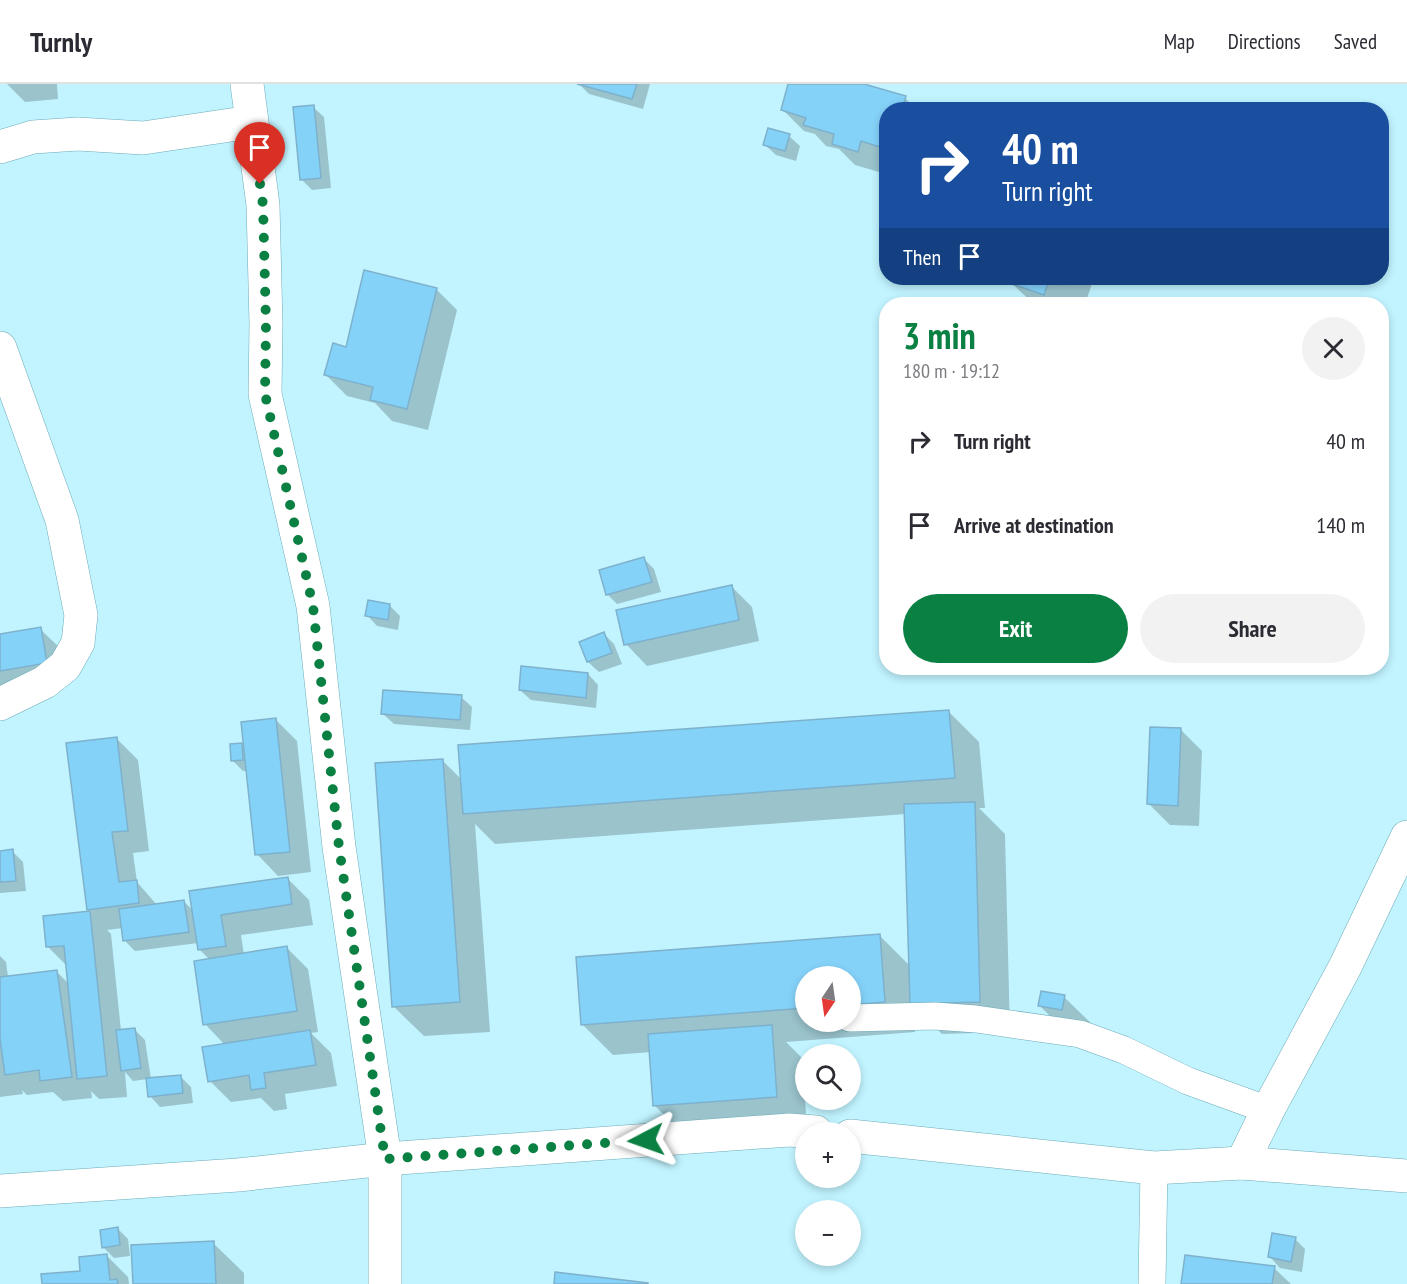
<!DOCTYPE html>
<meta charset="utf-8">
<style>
:root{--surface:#fff;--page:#f2f2f3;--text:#2b2b33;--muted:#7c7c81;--line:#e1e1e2;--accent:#0b8043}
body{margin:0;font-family:"PT Sans Narrow",sans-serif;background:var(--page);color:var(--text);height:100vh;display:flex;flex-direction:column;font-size:22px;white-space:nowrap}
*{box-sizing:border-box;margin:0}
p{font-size:20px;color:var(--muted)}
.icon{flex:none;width:33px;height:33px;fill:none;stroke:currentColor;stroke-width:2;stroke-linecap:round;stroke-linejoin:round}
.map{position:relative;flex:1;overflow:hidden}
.side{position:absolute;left:879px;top:213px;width:510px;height:378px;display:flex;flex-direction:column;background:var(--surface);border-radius:24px;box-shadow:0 3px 9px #0003}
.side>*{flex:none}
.top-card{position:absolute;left:879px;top:18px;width:510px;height:183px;border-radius:24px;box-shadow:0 3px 9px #0003;background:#1a4fa0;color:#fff;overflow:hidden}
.needle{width:39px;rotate:193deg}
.fabs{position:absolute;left:795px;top:882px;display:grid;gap:12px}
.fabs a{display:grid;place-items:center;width:66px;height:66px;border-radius:50%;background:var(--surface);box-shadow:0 3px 9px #0003;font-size:30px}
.pin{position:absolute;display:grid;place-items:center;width:51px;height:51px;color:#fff;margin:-62px -26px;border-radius:50% 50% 50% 0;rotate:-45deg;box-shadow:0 0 6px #0007}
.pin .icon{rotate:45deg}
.me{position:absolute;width:66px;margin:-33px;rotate:266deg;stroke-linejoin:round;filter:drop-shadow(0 0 4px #0008)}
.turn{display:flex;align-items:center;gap:21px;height:126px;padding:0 24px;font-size:27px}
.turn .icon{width:78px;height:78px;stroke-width:2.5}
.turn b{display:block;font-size:42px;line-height:51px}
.then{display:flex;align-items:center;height:57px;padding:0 24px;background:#0003;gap:12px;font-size:22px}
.round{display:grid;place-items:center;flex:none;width:63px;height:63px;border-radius:32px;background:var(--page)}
.summary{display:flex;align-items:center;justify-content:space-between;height:102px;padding:0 24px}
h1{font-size:36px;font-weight:700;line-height:45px;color:var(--accent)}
.primary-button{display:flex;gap:12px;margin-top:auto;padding:12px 24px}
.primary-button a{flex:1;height:69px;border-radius:36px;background:var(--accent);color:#fff;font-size:24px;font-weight:700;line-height:69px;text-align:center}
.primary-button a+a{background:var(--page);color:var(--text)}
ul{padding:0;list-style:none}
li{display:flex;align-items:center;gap:18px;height:84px;padding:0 24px}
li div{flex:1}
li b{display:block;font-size:22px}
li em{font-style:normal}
header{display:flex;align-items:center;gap:36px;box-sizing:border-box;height:84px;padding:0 30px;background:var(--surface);border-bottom:2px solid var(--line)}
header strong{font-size:28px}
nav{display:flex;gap:33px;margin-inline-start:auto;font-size:21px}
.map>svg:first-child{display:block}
.shadow{fill:#0003;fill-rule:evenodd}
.building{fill:#85d2f9;stroke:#7db1cc;stroke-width:1.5}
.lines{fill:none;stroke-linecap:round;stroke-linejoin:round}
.lane-casing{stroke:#6cabb7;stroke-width:28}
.street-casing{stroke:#6cabb7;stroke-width:34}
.lane{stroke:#fff;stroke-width:27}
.street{stroke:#fff;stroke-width:33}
.route{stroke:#0b8043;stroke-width:10;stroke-dasharray:0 18}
</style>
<header>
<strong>Turnly</strong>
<nav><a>Map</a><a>Directions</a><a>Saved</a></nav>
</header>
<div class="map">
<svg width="1407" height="1200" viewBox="0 0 1407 1200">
<rect width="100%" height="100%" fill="#c1f4ff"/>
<g class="shadow">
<path d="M 7,0 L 57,0 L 58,15 L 25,18 Z"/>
<path d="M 579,0 L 650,0 L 643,25 L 589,10 Z"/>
<path d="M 790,0 L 858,0 L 905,14 L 917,26 L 886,26 L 886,79 L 882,78 L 879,88 L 855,81 L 839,65 L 826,62 L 815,50 L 804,47 L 783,26 Z"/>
<path d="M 313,23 L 324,33 L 331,104 L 312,106 L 301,95 Z"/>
<path d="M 789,52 L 800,62 L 796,77 L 776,71 L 765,61 Z"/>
<path d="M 996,194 L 1094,194 L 1085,220 L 1071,216 L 1069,220 L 1034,220 L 1008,196 L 1008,198 Z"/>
<path d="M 436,205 L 457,226 L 428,346 L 392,337 L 375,319 L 347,312 L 326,291 L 347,265 Z"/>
<path d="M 644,475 L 654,485 L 661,508 L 617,520 L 607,510 Z"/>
<path d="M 731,502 L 752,523 L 759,557 L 647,582 L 626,560 Z"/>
<path d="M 390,522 L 400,532 L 398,546 L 377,542 L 367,531 Z"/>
<path d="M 40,545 L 62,566 L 0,612 L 0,552 Z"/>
<path d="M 604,550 L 614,560 L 622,580 L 599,588 L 588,578 Z"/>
<path d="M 588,590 L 598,601 L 596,624 L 531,616 L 520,606 Z"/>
<path d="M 461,613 L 472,623 L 470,646 L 394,640 L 383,630 Z"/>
<path d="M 949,628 L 979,658 L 985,724 L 979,724 L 1005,750 L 1010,948 L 942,950 L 913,921 L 915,948 L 786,958 L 802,974 L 807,1043 L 686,1052 L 655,1022 L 651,968 L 613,971 L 583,941 L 879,851 L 910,882 L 906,730 L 495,760 L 475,740 L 490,948 L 424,952 L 393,922 L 443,677 L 462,696 ZM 806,892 L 850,892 L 850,938 L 806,938 Z"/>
<path d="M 276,636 L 297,657 L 311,788 L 278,792 L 257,770 L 248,687 L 243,687 L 233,677 L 241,661 L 246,665 Z"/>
<path d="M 1181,646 L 1202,667 L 1199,742 L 1170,741 L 1149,720 Z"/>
<path d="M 117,655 L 138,676 L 149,767 L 133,769 L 137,798 L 157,821 L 184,818 L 194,827 L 288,795 L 309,816 L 313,841 L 241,851 L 244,871 L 287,864 L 308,885 L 318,948 L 311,949 L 331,969 L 337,1002 L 285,1010 L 287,1025 L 274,1027 L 261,1014 L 231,1018 L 210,997 L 225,961 L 205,940 L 210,876 L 199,865 L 198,859 L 135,867 L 125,857 L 123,844 L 107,846 L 111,850 L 121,947 L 135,946 L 145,956 L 151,995 L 180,992 L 191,1003 L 193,1019 L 160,1023 L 150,1012 L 148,995 L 133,997 L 125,988 L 127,1013 L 99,1015 L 91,1007 L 92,1014 L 63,1017 L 53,1008 L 27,1011 L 22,1006 L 23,1010 L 0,1013 L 0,872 L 6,878 L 8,893 L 57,888 L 69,900 L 67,882 L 47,862 L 45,833 L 92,828 L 88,825 Z"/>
<path d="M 12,767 L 23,778 L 26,807 L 0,809 L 0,768 Z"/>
<path d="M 1064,913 L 1095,943 L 1070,952 L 1040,922 Z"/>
<path d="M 117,1144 L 128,1155 L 130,1172 L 114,1174 L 104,1164 Z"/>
<path d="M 1295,1155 L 1305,1165 L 1302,1188 L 1280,1184 L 1270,1173 Z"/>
<path d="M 213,1159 L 244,1189 L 244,1200 L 134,1200 Z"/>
<path d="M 107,1172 L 128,1193 L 129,1200 L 43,1200 L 82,1188 Z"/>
<path d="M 1274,1184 L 1291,1200 L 1183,1200 Z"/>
</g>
<g class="building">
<path d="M 577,0 L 637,0 L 632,15 Z"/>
<path d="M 788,0 L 864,0 L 906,12 L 902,26 L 886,26 L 886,65 L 861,57 L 858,68 L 832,60 L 834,50 L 803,41 L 806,34 L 781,26 Z"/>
<path d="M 314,21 L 321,94 L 300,96 L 293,23 Z"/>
<path d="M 768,44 L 790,50 L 785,67 L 763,61 Z"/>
<path d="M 364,186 L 437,204 L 407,325 L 370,316 L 373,303 L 324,291 L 333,259 L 346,263 Z"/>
<path d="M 1010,194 L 1066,194 L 1064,201 L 1049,196 L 1044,211 L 1009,199 Z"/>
<path d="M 644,473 L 652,498 L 606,511 L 599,486 Z"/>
<path d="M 732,501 L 739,536 L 624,561 L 616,526 Z"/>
<path d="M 368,516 L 390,520 L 388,536 L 365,532 Z"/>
<path d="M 41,543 L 47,579 L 0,587 L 0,550 Z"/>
<path d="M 604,548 L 612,569 L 587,578 L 579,558 Z"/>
<path d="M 521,582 L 588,589 L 586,614 L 519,606 Z"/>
<path d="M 383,606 L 462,611 L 460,636 L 381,630 Z"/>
<path d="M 949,626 L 955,694 L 463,730 L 458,661 Z"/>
<path d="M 276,634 L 290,768 L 255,771 L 241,638 Z"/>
<path d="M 1150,643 L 1181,644 L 1178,722 L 1147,720 Z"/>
<path d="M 117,653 L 128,747 L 112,748 L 119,798 L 137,796 L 139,819 L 87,826 L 66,659 Z"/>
<path d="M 242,659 L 243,676 L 231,677 L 230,660 Z"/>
<path d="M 443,675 L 460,918 L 392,923 L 375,679 Z"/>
<path d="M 975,718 L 980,918 L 910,920 L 904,720 Z"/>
<path d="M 13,765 L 16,797 L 0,798 L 0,767 Z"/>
<path d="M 288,793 L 292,820 L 221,831 L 226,862 L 198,866 L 189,807 Z"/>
<path d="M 184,816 L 189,848 L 123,857 L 119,825 Z"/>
<path d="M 90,827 L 107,992 L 77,995 L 64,862 L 46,863 L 43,832 Z"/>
<path d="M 880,850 L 885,918 L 850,921 L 850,892 L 806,892 L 806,924 L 581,941 L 576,873 Z"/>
<path d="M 287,862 L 297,927 L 203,941 L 194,877 Z"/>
<path d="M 57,886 L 72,993 L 40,997 L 39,986 L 5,991 L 0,955 L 0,893 Z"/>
<path d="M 1041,907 L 1065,911 L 1062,926 L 1038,922 Z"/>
<path d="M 772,941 L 777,1013 L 653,1022 L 648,950 Z"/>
<path d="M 135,944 L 141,984 L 121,987 L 116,946 Z"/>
<path d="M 310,946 L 316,981 L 264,989 L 266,1004 L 251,1006 L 249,991 L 208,998 L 202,963 Z"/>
<path d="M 181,991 L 183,1009 L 148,1013 L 146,994 Z"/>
<path d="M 118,1143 L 120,1161 L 102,1164 L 100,1146 Z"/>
<path d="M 1272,1149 L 1296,1153 L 1291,1178 L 1268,1173 Z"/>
<path d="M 214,1157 L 216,1200 L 133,1200 L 131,1161 Z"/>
<path d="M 107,1170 L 110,1196 L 117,1195 L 118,1200 L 42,1200 L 41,1190 L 80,1187 L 79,1173 Z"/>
<path d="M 1185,1171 L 1275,1182 L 1272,1200 L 1181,1200 Z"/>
<path d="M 555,1188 L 648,1199 L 648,1200 L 554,1200 Z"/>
</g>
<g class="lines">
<g class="lane-casing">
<g id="lane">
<path d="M 850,934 L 935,932 L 976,935 L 1080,950 L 1124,966 L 1188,997 L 1268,1026"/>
<path d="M 1152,1200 L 1154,1084"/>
</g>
</g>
<g class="street-casing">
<g id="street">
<path d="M 247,0 L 263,121 L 266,240 L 265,310 L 313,522 L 339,763 L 385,1075 L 385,1200"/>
<path d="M 0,63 L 33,53 L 78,50 L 143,54 L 251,38"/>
<path d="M 0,264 L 62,436 L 81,531 L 78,559 L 65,582 L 45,598 L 0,620"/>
<path d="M 850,1052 L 1154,1084 L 1242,1079 L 1407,1092"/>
<path d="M 1242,1079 L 1268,1026 L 1345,883 L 1407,753"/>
<path d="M 0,1107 L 238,1091 L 385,1075 L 789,1046 L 816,1048"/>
</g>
</g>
<use href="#lane" class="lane"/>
<use href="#street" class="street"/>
</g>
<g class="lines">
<path class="route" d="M 260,100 L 263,121 L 266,240 L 265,310 L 313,522 L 339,763 L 385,1075 L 646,1056"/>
</g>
</svg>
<div class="fabs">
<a><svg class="needle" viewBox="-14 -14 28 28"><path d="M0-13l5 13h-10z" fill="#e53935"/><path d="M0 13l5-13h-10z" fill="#7c7c81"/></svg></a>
<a><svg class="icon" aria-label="search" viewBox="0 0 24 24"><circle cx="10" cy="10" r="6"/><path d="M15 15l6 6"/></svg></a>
<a>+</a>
<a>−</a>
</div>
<div class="pin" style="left:260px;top:100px;background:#d93025"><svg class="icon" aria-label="arrive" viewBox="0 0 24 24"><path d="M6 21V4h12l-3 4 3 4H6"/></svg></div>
<svg class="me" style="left:646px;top:1056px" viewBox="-20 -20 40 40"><path d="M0-17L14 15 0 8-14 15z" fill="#0b8043" stroke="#fff" stroke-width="4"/></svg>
<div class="top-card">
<div class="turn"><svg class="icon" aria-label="right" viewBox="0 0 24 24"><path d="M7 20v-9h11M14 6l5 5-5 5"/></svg><div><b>40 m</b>Turn right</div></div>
<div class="then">Then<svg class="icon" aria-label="arrive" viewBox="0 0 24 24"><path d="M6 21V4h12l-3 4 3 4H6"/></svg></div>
</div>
<section class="side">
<div class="summary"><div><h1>3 min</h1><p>180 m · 19:12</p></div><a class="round"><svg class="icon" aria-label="close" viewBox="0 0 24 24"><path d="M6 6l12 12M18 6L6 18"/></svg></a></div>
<ul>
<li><svg class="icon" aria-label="right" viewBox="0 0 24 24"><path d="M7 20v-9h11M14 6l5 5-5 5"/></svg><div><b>Turn right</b></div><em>40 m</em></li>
<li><svg class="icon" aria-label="arrive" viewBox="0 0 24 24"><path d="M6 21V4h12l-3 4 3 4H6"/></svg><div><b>Arrive at destination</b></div><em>140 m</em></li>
</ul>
<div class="primary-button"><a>Exit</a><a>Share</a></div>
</section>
</div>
